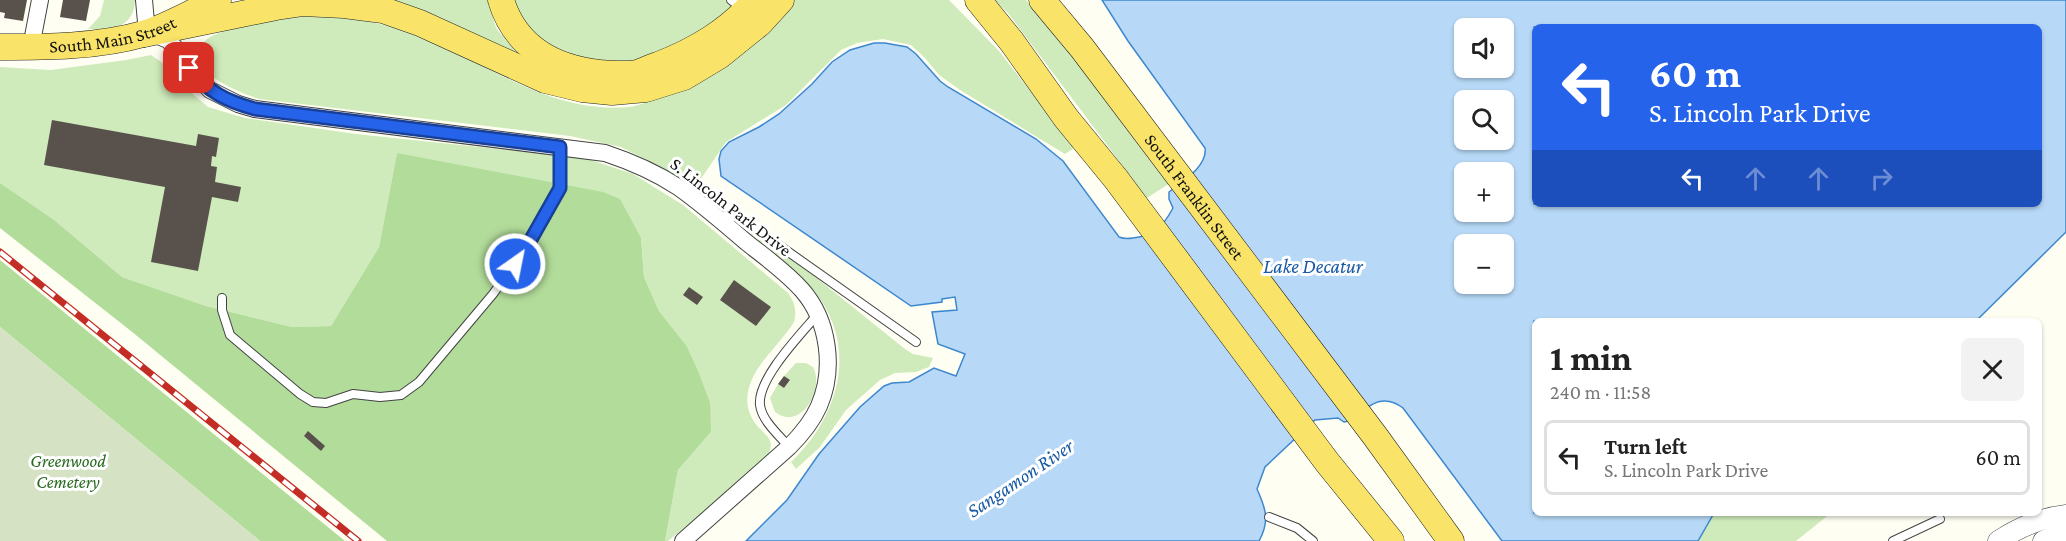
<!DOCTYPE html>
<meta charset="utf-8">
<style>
:root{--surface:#fff;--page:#f2f2f2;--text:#222;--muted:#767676;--line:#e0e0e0}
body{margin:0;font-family:"Crimson Pro",serif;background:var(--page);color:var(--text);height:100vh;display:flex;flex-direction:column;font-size:22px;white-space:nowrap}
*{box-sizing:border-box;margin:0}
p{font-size:20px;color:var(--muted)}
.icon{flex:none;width:33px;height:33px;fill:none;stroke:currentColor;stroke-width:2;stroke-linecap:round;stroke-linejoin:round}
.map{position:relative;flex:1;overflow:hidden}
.side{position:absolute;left:1532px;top:318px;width:510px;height:198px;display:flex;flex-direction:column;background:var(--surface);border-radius:9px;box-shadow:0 2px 4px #0004}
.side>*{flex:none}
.top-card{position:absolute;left:1532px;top:24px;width:510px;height:183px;border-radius:9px;box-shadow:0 2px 4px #0004;background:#2563eb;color:#fff;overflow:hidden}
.tools{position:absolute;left:1454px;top:18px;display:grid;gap:12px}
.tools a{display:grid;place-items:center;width:60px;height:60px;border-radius:9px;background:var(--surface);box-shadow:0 2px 4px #0004;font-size:30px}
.pin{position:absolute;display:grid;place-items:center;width:51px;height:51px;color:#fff;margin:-26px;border-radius:12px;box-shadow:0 3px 9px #0006}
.me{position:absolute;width:66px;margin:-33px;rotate:33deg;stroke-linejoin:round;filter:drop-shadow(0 0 4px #0008)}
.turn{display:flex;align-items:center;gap:21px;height:126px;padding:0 18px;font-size:27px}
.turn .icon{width:78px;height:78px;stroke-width:2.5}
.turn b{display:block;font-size:42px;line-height:51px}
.lanes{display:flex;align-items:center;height:57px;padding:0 18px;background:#0003;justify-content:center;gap:30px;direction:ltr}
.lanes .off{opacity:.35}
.round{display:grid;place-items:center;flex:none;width:63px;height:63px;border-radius:9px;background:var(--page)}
.summary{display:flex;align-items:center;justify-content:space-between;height:102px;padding:0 18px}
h1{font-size:36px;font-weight:700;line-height:45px}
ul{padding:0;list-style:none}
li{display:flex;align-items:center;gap:18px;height:75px;margin:0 12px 9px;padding:0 6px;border:3px solid var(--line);border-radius:9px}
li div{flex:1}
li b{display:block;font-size:22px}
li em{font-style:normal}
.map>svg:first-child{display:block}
.green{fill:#cfebbb}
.forest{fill:#b2dc9a}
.cemetery{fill:#d5e2c3}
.water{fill:#b7d9f7;stroke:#3d87cf;stroke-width:1.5;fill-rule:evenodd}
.building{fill:#59524c}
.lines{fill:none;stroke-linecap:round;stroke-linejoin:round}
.service-casing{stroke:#434343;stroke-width:10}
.minor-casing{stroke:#434343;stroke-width:18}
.tertiary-casing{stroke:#434343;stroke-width:21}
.primary-casing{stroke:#212121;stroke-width:27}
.service{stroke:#fff;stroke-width:8}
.minor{stroke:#fff;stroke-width:16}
.tertiary{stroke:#fff;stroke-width:20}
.primary{stroke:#f9e469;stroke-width:26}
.rail-casing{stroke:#c32d25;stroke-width:7}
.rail{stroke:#fff;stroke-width:4.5;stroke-dasharray:14;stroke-linecap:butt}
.route-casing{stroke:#184099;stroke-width:15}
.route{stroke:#2563eb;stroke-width:10}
.labels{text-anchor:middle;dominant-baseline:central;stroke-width:6;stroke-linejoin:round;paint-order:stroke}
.street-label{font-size:18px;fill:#101010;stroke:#fff}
.park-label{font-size:18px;font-style:italic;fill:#276a1e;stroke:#fff}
.water-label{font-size:20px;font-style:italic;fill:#1759a5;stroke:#fff}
</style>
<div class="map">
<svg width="2066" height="541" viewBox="0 0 2066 541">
<rect width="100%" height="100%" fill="#fffef3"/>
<g class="green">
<path d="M 104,0 L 135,0 C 134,28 111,31 88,29 L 100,16 Z"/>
<path d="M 371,0 L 488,0 L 496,28 L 524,62 Z"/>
<path d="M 510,0 L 744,0 L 720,23 L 623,70 L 538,45 Z"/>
<path d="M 793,0 L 949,0 L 999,51 L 1074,148 L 1065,154 L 960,90 L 939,75 L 925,58 L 911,45 L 883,39 L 857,43 L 841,50 L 786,105 L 726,142 L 696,186 L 621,147 L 570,136 L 259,99 C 240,92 196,77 200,51 C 201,43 207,38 214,35 C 279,7 361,11 426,39 C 492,67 554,114 629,107 C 636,106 644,103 651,101 C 673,95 693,86 713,73 C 722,67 731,57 740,49 C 757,33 775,16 793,0 Z"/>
<path d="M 995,0 L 1026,0 L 1046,21 L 1170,183 L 1147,198 L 1008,13 Z"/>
<path d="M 151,55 L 164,64 L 182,85 L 208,107 L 245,118 L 356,134 L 585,158 L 633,174 L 683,205 L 788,293 C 795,303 797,311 794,322 C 780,345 753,365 748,392 C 745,407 751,420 761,430 C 764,433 769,437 770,441 C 773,448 767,457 763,463 L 668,541 L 665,541 L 678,470 L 711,432 L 686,345 L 659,311 L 644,277 L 641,238 L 397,153 L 379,247 L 331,326 L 292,327 L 206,306 L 122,277 L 53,219 L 0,183 L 0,67 L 51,70 L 126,60 Z"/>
<path d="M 740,225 L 751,231 L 803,267 L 905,349 L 913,354 L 933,358 L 929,367 L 916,372 L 895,373 L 880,380 L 846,410 L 820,447 L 796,469 L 791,462 C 839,416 859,348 815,292 Z"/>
<path d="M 796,363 L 806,363 L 813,367 C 825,389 801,432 775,412 L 770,398 L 778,384 L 784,388 L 790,381 L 784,376 Z"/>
<path d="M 1714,513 L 1831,513 L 1796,541 L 1698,541 Z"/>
</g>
<g class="forest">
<path d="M 397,153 L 603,192 L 620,199 L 641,238 L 644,277 L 659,311 L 686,345 L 698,371 L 710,403 L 711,432 L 678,470 L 665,541 L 387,541 L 131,331 L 0,228 L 0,183 L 53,219 L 122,277 L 206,306 L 292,327 L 331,326 L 379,247 Z"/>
<path d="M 0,260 L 345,541 L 260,541 L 0,327 Z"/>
</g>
<path class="cemetery" d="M 0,327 L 260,541 L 0,541 Z"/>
<path class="water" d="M 1102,0 L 2066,0 L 2066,232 L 1976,321 L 1534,321 L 1534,513 L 1714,513 L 1698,541 L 1502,541 L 1403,408 C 1381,391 1367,408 1349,421 L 1344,422 L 1338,418 L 1315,420 L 1265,467 L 1257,489 C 1266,509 1270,521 1259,541 L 746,541 L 787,500 L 819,454 L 860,407 L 884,386 L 892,383 L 909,382 L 934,368 L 956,376 L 965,354 L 938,344 L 932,312 L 957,310 L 955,297 L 942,299 L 942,302 L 911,306 L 721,176 L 719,159 L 721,151 L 729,142 L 759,127 L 779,114 L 812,84 L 832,62 L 850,50 L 874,43 L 885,43 L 907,47 L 916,54 L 940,81 L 948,87 L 1036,139 L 1063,161 L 1119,237 C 1124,239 1127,239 1133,238 C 1155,235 1162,228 1173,208 L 1169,199 L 1169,192 C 1182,182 1208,166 1205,148 L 1128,41 ZM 1534,27 L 2038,27 L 2038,204 L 1534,204 ZM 1464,28 L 1503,28 L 1503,68 L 1464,68 ZM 1464,100 L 1503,100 L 1503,140 L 1464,140 ZM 1464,172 L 1503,172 L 1503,212 L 1464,212 ZM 1464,244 L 1503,244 L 1503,284 L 1464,284 Z"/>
<g class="building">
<path d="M 0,0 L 27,0 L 23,21 L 4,18 L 5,13 L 0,12 Z"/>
<path d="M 63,0 L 90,0 L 86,21 L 60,17 Z"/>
<path d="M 52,120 L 196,146 L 198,134 L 219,138 L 216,157 L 212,156 L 211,166 L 217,167 L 215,182 L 241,187 L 238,202 L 212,197 L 198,271 L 151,262 L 165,187 L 44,165 Z"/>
<path d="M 734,280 L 771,307 L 756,326 L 720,300 Z"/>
<path d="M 689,287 L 703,297 L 697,305 L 683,295 Z"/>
<path d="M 784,376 L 790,380 L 784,388 L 778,384 Z"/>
<path d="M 308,431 L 325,446 L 321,451 L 304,436 Z"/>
</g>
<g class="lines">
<g class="service-casing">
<g id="service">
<path d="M 731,0 L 743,9"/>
<path d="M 719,216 L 739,217 L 916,342"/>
<path d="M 222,298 L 222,310 L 230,335 L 300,394 L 313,402 L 326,403 L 353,394 L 380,397 L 401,395 L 419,382 L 493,294 L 525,250 L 560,188 L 560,147"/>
<path d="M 789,447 C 779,435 762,421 760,405 C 757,379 801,334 817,315"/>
<path d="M 1269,517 L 1297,528 L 1313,541"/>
<path d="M 1893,541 L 1940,519"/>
</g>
</g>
<g class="minor-casing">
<g id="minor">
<path d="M 144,0 L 146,22 L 144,34 L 153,34 L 168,40 L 178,51 L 195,75 L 210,90 L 238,104 L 255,109 L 605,153 C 632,162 655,172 678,187 C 702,204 724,223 746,242 C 765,257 786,272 802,290 C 829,321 835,369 819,406 C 812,422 801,435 789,447 L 683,541"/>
<path d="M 31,47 L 40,0"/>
</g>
</g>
<g class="tertiary-casing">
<g id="tertiary">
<path d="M 1998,541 C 2020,527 2040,518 2066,515"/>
<path d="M 2043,541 L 2066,530"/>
</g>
</g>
<g class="primary-casing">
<g id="primary">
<path d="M 501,0 C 515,47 554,68 600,73 C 612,74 625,75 637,73 C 644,71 651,67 658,65 C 697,50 728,31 756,0"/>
<path d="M 978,0 L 1012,42 L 1066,118 L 1116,179 L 1327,462 L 1391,541"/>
<path id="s1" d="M 1042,0 L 1082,48 L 1375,436 L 1451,541"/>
<path d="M 144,34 L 276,7 L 303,3 L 344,5 L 383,10 L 420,23 L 545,80 L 582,89 L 612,92 L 646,89 L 684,77 L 719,56 L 760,23 L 781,0"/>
<path id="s2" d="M 0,47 C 47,47 97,47 143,34 C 165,28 196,10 218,0"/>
</g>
</g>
<use href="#service" class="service"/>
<use href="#minor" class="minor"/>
<use href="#tertiary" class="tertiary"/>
<use href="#primary" class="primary"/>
<g class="rail-casing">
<path id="rail" d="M 0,252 L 358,541"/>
</g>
<use href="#rail" class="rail"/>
</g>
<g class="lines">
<g class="route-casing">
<path id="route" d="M 189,68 C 208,92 226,101 255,109 L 560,147 L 560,188 L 525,250 L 515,264"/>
</g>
<use href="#route" class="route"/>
</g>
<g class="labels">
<g class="street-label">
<text stroke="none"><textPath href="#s2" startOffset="114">South Main Street</textPath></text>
<text stroke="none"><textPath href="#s1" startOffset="249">South Franklin Street</textPath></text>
<text transform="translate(731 207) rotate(38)">S. Lincoln Park Drive</text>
</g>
<g class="park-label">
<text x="68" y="461">Greenwood<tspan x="68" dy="21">Cemetery</tspan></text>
</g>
<g class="water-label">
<text x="1313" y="266">Lake Decatur</text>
<text transform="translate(1020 478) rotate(-34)">Sangamon River</text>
</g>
</g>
</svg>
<div class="tools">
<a><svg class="icon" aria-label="sound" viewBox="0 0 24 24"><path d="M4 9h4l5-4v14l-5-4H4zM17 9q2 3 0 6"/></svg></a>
<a><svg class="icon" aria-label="search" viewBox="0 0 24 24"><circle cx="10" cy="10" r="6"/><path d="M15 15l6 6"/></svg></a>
<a>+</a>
<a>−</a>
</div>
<div class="pin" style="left:189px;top:68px;background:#d93025"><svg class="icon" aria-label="arrive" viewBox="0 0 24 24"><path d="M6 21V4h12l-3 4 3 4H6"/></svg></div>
<svg class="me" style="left:515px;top:264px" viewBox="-20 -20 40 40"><circle r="17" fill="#2563eb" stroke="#fff" stroke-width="3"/><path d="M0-11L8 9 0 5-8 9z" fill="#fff"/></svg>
<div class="top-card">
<div class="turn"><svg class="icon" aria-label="left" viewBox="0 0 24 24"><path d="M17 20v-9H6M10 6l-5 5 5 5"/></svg><div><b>60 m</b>S. Lincoln Park Drive</div></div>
<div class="lanes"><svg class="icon" aria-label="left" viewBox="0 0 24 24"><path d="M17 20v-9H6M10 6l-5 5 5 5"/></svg><svg class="icon off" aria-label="ahead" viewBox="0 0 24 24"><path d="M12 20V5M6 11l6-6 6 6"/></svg><svg class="icon off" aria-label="ahead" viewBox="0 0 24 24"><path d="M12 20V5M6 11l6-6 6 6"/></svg><svg class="icon off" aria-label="right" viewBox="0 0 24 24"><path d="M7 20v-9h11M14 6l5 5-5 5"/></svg></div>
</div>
<section class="side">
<div class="summary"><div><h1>1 min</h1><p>240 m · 11:58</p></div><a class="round"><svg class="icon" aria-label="close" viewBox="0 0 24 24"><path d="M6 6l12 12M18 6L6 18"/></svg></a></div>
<ul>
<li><svg class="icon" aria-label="left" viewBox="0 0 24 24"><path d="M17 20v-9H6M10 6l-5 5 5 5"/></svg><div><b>Turn left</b><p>S. Lincoln Park Drive</p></div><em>60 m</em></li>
</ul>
</section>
</div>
